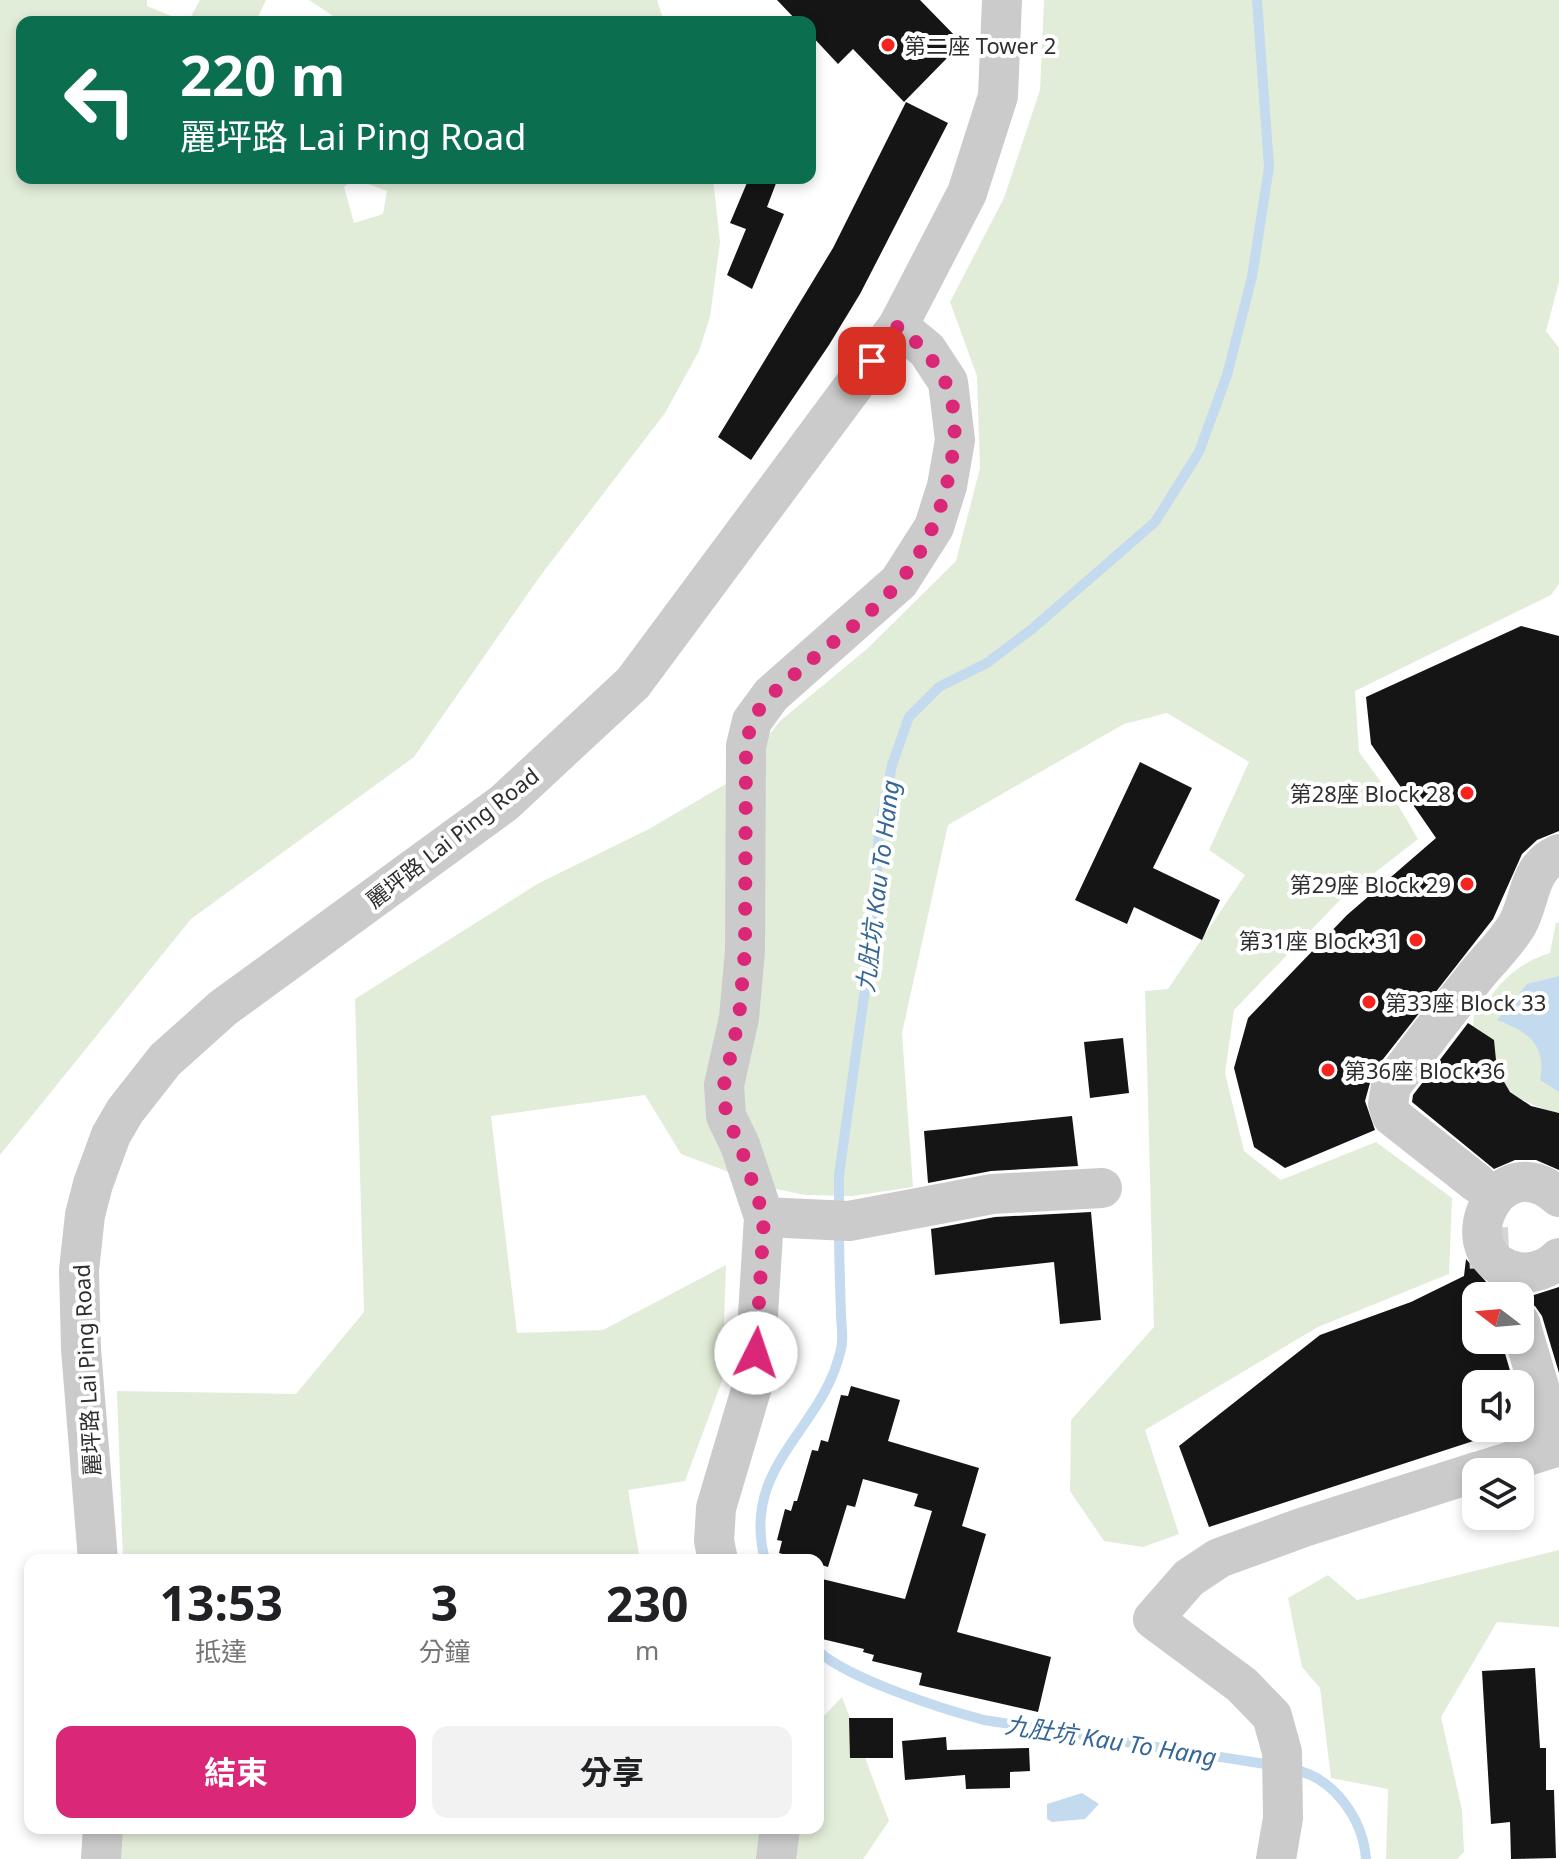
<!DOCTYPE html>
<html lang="zh-TW">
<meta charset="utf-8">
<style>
:root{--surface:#fff;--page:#f2f2f2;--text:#202124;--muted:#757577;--accent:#db2777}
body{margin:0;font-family:"Noto Sans","Noto Sans TC",sans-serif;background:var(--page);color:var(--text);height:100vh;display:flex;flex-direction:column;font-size:30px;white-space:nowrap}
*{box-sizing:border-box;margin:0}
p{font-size:26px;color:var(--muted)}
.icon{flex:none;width:44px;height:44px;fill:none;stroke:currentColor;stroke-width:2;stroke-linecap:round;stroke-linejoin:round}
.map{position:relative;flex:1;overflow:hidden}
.side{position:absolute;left:24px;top:1554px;width:800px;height:280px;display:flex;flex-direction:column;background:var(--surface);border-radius:16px;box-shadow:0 4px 12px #0003}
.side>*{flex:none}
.top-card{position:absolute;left:16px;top:16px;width:800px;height:168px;border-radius:16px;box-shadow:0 4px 12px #0003;background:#0b6e4f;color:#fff;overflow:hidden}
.needle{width:52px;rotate:286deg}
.tools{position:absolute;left:1462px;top:1282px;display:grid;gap:16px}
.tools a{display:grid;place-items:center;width:72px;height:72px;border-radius:16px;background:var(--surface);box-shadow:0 4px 12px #0003;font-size:40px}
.pin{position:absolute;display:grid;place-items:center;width:68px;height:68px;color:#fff;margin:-34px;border-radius:16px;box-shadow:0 4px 12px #0006}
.me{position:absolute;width:88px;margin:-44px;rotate:4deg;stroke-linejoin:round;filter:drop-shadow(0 0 6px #0008)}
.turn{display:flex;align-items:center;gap:28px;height:168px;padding:0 32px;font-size:36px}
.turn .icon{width:104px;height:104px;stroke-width:2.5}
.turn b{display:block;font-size:56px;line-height:68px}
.eta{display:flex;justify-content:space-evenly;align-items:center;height:136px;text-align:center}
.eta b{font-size:48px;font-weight:700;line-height:56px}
.primary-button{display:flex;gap:16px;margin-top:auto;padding:16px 32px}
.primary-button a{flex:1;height:92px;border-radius:16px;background:var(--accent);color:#fff;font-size:32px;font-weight:700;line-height:92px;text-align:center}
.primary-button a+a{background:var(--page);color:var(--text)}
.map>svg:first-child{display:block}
.green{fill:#e2edd9;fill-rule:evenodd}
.water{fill:#c4daef}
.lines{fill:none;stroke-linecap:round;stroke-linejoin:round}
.stream{stroke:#c4daef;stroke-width:10}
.building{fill:#151515}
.minor-tunnel{stroke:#d5d5d5;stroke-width:40;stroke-dasharray:40 20;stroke-linecap:butt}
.minor{stroke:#cbcbcb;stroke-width:40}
.route{stroke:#db2777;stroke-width:14;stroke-dasharray:0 25.2}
.poi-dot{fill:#f6231e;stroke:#fff;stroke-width:3}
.labels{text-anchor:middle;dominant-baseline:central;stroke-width:8;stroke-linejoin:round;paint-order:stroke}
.poi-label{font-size:22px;fill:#2e2e2e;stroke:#fff;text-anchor:start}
.street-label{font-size:22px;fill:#2e2e2e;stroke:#fff}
.water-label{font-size:24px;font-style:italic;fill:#346797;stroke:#fff}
</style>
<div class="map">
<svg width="1559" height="1859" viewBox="0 0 1559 1859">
<rect width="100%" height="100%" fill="#fff"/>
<g class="green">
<path d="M 0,0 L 147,0 L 147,6 L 186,22 L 22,22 L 22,178 L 713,178 L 720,242 L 710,317 L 699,351 L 665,413 L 538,579 L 414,757 L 191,919 L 0,1155 ZM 355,179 L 387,191 L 383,214 L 354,223 L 344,187 Z"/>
<path d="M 200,0 L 266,0 L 258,17 L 270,22 L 188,22 Z"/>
<path d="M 309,0 L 657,0 L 664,22 L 329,22 L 333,16 Z"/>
<path d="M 1044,0 L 1559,0 L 1559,282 L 1546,331 L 1559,348 L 1559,584 L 1551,595 L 1355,691 L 1359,752 L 1398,805 L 1418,839 L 1340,900 L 1234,1010 L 1225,1073 L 1244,1151 L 1281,1180 L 1376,1142 L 1452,1198 L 1449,1274 L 1318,1327 L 1145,1430 L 1179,1534 L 1143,1547 L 1104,1541 L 1070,1491 L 1071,1420 L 1154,1327 L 1145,991 L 1168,989 L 1245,875 L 1209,850 L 1249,762 L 1167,713 L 1124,724 L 948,825 L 902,1033 L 913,1187 L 853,1196 L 805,1195 L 771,1188 L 681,1154 L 645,1095 L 491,1116 L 517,1333 L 603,1330 L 726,1265 L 722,1381 L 685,1481 L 628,1490 L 640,1560 L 123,1560 L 117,1391 L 296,1394 L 364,1312 L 355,999 L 539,883 L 649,829 L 736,778 L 780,721 L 868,648 L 956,561 L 980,468 L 977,376 L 950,302 L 1004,198 L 1040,90 Z"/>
<path d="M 1556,922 L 1559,923 L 1559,1112 L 1555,1112 C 1518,1102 1489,1086 1494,1040 L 1473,1026 L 1474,1013 L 1482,1013 C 1494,984 1520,962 1550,953 Z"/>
<path d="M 1559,1550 L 1559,1627 L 1497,1622 L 1441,1717 L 1462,1810 L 1464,1852 L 1457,1859 L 1386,1859 L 1388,1789 L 1331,1778 L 1320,1688 L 1302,1667 L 1288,1598 L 1328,1575 L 1357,1600 Z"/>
<path d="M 842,1697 L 889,1821 L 863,1859 L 118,1859 L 120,1828 L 818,1828 L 818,1722 Z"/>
</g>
<g class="water">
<path d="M 1559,976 L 1559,1092 L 1540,1080 C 1547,1045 1527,1031 1497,1020 L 1527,984 Z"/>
<path d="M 1082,1793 L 1099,1804 L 1085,1819 L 1052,1822 L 1047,1819 L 1047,1804 Z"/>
</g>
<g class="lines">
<g class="stream">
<path d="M 839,1212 L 839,1175 L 874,925 L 879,831 L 892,765 L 909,717 L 939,687 L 987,663 L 1032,629 L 1155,522 L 1199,452 L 1227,375 L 1252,277 L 1269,167 L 1257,0"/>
<path d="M 765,1560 C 740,1465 823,1431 841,1349 C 844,1338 841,1324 841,1313 C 840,1284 839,1256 839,1228"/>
<path d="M 818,1651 C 849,1679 942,1709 984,1720 L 1272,1765"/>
<path d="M 1292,1769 C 1334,1777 1363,1819 1366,1859"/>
</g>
</g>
<g class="building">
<path d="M 777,0 L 920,0 L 960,41 L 947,52 L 950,55 L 904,102 L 853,49 L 838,64 L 810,34 L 810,22 L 798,22 Z"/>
<path d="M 906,102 L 948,123 L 860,294 L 829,345 L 751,460 L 718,437 L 833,248 Z"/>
<path d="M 749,178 L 778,178 L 767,207 L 784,214 L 752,289 L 727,275 L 746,229 L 730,223 Z"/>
<path d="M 1521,626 L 1559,636 L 1559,831 L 1537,840 L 1522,854 L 1493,919 L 1373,1072 L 1365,1101 L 1375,1130 L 1285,1168 L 1254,1147 L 1234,1068 L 1248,1018 L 1347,915 L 1436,838 L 1371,744 L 1366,697 Z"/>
<path d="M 1140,762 L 1192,788 L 1153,868 L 1220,900 L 1202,940 L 1134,907 L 1127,924 L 1075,900 Z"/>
<path d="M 1468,1023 L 1494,1040 L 1497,1070 L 1510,1092 L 1531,1106 L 1559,1113 L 1559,1170 L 1536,1160 L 1515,1160 L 1494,1169 L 1412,1102 L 1413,1095 Z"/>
<path d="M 1123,1038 L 1129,1093 L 1090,1098 L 1084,1042 Z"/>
<path d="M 1072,1116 L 1078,1166 L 991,1171 L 928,1183 L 924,1131 Z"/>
<path d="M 1091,1212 L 1101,1320 L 1060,1324 L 1054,1262 L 935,1275 L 931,1229 L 995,1217 Z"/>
<path d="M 1466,1259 L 1488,1284 L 1511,1294 L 1534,1295 L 1559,1287 L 1559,1373 L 1542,1316 L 1535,1306 L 1520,1301 L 1520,1296 L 1476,1296 L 1476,1340 L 1501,1340 L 1514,1384 L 1476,1384 L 1476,1428 L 1503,1428 L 1501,1432 L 1209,1527 L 1179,1446 L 1320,1335 L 1411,1302 L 1464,1276 Z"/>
<path d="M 851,1386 L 900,1400 L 888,1441 L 979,1468 L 962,1526 L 986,1534 L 957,1632 L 1051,1657 L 1038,1712 L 919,1685 L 922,1673 L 872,1661 L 874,1655 L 863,1652 L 864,1649 L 818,1638 L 818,1578 L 905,1599 L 932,1511 L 914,1506 L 918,1494 L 863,1479 L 855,1507 L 847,1505 L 828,1567 L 818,1564 L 818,1560 L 803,1560 L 779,1553 L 782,1541 L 777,1540 L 785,1509 L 791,1511 L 794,1501 L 797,1501 L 812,1450 L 818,1451 L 821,1440 L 828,1442 L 841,1395 L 848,1396 Z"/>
<path d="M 1535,1668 L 1540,1748 L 1546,1748 L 1546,1790 L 1554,1790 L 1556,1858 L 1511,1859 L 1510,1822 L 1491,1824 L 1482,1671 Z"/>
<path d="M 849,1718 L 893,1718 L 893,1758 L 850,1758 Z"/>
<path d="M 946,1737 L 947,1750 L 1029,1748 L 1030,1771 L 1010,1772 L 1010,1788 L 966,1789 L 965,1775 L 905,1780 L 902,1741 Z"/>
</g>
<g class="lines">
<path class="minor-tunnel" d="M 1488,1228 L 1491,1296"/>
<g class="minor">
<path d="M 1477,1183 L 1392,1116 L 1388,1104 L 1391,1086 C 1418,1050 1446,1013 1474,978 C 1488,960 1505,945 1517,925 C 1532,898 1527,868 1559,854"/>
<path d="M 1559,1197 C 1495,1140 1445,1261 1519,1272 C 1534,1274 1548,1269 1559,1258"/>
<path d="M 764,1217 L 849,1221 L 992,1194 L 1102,1188"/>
<path d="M 1520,1323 L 1557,1447"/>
<path d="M 1477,1472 L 1559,1446"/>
<path d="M 98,1560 L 81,1349 L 79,1270 L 85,1215 L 93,1184 L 111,1135 L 125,1111 L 165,1060 L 223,1008 L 504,803 L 633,683 L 898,326 L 967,193 L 998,96 L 1002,0"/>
<path d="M 718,1560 L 714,1541 L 716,1508 L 754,1380 L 764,1217 L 740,1145 L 726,1116 L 724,1085 L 739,1018 L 745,951 L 746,746 L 752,721 L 771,695 L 899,582 L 934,527 L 947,486 L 955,440 L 948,382 L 927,350 L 898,326"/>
<path d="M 101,1859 L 103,1828"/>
<path d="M 776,1859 L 780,1828"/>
<path d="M 1276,1859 L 1283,1818 L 1282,1752 L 1272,1716 L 1242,1685 L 1153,1619 L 1189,1578 L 1219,1558 L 1304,1527 L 1476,1472"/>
</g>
</g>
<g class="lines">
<path class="route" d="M 756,1353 L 764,1217 L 740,1145 L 726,1116 L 724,1085 L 739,1018 L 745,951 L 746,746 C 748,739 749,730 752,723 C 760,702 780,687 796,673 C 830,643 872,615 901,580 C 930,543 945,503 952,458 C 962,397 943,363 898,326 L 872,361"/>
</g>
<g class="poi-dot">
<circle cx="888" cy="45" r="8"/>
<circle cx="1467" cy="793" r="8"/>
<circle cx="1467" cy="884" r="8"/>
<circle cx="1416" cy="940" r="8"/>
<circle cx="1369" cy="1002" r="8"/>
<circle cx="1328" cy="1070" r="8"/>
</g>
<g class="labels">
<g class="poi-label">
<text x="904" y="45">第二座 Tower 2</text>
<text x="1451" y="793" text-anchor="end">第28座 Block 28</text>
<text x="1451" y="884" text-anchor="end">第29座 Block 29</text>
<text x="1400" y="940" text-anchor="end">第31座 Block 31</text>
<text x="1385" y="1002">第33座 Block 33</text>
<text x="1344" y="1070">第36座 Block 36</text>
</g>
<g class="street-label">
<text transform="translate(452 837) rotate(-38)">麗坪路 Lai Ping Road</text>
<text transform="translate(86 1370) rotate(-93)">麗坪路 Lai Ping Road</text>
</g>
<g class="water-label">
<text transform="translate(877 886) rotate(-83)">九肚坑 Kau To Hang</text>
<text transform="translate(1111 1740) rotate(9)">九肚坑 Kau To Hang</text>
</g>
</g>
</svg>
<div class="tools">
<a><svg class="needle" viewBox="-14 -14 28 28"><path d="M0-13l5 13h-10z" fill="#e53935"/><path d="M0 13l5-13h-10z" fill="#757577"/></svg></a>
<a><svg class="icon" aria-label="sound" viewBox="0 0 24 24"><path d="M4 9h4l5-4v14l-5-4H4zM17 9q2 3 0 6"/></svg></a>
<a><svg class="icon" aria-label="layers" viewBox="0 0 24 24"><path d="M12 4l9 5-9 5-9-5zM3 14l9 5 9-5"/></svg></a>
</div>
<div class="pin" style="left:872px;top:361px;background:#d93025"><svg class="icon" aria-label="arrive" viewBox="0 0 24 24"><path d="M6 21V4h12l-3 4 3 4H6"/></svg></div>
<svg class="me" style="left:756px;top:1353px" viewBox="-20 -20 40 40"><circle r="19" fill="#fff"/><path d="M0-13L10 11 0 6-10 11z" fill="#db2777"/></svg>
<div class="top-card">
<div class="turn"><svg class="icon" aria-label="left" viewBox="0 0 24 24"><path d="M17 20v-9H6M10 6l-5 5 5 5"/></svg><div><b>220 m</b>麗坪路 Lai Ping Road</div></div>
</div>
<section class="side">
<div class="eta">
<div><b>13:53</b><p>抵達</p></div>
<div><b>3</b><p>分鐘</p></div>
<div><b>230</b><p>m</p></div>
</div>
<div class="primary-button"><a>結束</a><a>分享</a></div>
</section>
</div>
